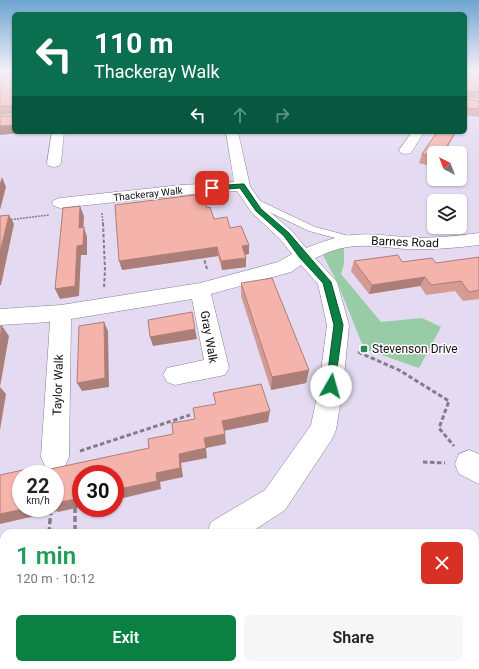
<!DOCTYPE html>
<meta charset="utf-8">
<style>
:root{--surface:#fff;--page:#f6f6f6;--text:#222;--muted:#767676;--accent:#0b8043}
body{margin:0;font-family:Roboto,sans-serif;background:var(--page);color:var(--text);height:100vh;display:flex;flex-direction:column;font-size:15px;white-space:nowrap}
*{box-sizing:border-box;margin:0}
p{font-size:13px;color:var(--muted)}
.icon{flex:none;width:22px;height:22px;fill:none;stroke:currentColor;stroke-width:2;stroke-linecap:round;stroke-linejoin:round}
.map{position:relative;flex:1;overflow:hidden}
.drawer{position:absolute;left:0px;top:529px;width:479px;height:140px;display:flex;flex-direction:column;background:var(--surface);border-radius:12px 12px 0 0;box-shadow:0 1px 3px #0004}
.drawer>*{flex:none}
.hud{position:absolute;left:12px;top:12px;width:455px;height:122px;border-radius:6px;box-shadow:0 1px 3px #0004;background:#0b6e4f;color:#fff;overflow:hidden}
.needle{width:26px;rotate:318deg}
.fabs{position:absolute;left:427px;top:146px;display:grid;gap:8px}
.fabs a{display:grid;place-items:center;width:40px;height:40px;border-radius:6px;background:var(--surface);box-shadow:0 1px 3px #0004;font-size:20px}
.speed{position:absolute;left:12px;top:465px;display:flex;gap:8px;font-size:20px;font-weight:700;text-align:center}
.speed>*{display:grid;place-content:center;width:52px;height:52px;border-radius:50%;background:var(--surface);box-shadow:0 1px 3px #0004;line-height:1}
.speed small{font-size:10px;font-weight:400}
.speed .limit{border:6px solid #d22;background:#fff;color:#111}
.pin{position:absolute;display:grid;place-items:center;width:34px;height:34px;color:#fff;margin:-17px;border-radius:8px;box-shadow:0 2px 6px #0006}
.me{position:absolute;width:44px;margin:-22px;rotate:7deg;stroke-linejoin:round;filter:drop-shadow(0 0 3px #0008)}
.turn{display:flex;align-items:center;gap:14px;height:84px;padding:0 16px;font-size:18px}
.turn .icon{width:52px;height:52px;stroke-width:2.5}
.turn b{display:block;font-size:28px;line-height:34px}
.lanes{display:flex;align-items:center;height:38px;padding:0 16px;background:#0003;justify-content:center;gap:20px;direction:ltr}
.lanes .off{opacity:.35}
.round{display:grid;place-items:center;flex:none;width:42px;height:42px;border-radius:6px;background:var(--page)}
.summary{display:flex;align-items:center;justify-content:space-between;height:68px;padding:0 16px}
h1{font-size:24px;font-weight:600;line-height:30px;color:#1e9e55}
.action{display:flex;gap:8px;margin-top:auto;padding:8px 16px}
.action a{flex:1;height:46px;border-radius:6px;background:var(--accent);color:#fff;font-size:16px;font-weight:600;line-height:46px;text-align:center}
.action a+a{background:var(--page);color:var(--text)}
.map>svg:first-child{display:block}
.green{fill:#98cca6}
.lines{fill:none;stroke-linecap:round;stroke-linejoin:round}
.service-casing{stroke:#867e93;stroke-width:1}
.minor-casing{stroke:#867e93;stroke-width:1}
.path-far3{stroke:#827c8b;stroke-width:1.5;stroke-dasharray:2 1;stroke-linecap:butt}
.path-far2{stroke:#827c8b;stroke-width:2;stroke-dasharray:3.5 2;stroke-linecap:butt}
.path-far1{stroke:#827c8b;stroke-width:3;stroke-dasharray:4.5 2.5;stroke-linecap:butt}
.path{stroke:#827c8b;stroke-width:3.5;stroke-dasharray:6 3;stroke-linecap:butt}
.service{fill:#fff;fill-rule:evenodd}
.minor{fill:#fff;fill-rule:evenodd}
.wall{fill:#d39b93}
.shaded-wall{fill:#ac7e78}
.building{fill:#f5b4ab;stroke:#ac7e78}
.route{fill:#0b8043;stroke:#07532c}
.poi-dot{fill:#31865a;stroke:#fff;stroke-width:1.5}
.labels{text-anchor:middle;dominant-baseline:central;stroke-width:3;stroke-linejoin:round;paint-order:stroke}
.far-street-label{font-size:10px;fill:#120f16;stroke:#fff}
.street-label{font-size:12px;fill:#120f16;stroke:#fff}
.poi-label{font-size:12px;fill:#120f16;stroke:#fff;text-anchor:start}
</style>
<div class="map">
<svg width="479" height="669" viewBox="0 0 479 669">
<rect width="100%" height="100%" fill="#e4dbf2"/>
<path class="green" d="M 344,245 L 344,264 L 341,274 L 381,322 L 422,318 L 441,327 L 419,368 L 364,349 L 338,284 L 321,251 Z"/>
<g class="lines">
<g class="service-casing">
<path id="service" d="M 248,198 L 254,198 L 315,227 L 357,238 L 358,240 L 354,243 L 309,231 L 248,202 Z"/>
</g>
<g class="minor-casing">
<g id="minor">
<path d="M 52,132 L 64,132 L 61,163 L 59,166 L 54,167 L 49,166 L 47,163 Z"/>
<path d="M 226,132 L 238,132 L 250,186 L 264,207 L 292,231 L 306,248 C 322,242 337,236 353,235 C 371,233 388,236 405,237 C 430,239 455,236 479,233 L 479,245 C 455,248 430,250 405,249 C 383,247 361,243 338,249 C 330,251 323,255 315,258 L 337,282 L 349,325 L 343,387 L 336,430 L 332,439 L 285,510 L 250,533 L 207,533 L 211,522 L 265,490 L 311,425 L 319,387 L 327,325 L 318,284 L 301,265 L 291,272 L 211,294 L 229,368 L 225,375 L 175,385 L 167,382 L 163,375 L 167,368 L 204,360 L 192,299 L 71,319 L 69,457 L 65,466 L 55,470 L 45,466 L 41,457 L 50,322 L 0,325 L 0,309 L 61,305 L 200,283 L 278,262 L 292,254 L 280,239 L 252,213 L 237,191 L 182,195 L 60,208 L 54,206 L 52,203 L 54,200 L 60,198 L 182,185 L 234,182 Z"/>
<path d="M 412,132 L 424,132 L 411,153 L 406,154 L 401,153 L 399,150 Z"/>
<path d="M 469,450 L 479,454 L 479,484 L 459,474 L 455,464 L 459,454 Z"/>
<path d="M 4,591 L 4,625 L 0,626 L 0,592 Z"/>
<rect x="238" y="665" width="36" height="4"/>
</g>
</g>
<g class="path-far3">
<path d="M 102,213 L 103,224"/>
<path d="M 8,220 L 49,215"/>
</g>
<g class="path-far2">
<path d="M 103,223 L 105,270 L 104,288"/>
<path d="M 203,255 L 207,269"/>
</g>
<g class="path-far1">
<path d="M 358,352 L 399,370 L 449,401 L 439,428 L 454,446"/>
<path d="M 80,451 L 190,415"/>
<path d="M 423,462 L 445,463"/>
</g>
<g class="path">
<path d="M 75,507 L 75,533"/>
<path d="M 49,533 L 51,508"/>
<path d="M 475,623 L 479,613"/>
<path d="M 457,669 L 458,665"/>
</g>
<use href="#service" class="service"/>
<use href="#minor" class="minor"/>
</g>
<g class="wall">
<path d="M 0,70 L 30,132 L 12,116 L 12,114 L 0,115 Z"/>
<path d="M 465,70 L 479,70 L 479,99 L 467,98 L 467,99 L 479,101 L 479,117 L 465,115 Z"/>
<path d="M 189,132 L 210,132 L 189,133 Z"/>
<path d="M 437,132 L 456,132 L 444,153 L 434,153 L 434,167 L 419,163 L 422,154 Z"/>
<path d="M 207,208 L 214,219 L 230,228 L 249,245 L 249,254 L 245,255 L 246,267 L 222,270 L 218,256 L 122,270 Z"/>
<path d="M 479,257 L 479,299 L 463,301 L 455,291 L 426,295 L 420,286 L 369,294 L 351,271 L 354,261 L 436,263 Z"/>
<path d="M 241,283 L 309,370 L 306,383 L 271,390 L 241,296 Z"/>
</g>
<g class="shaded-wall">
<path d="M 14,125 L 14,132 L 30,132 L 0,135 L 0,126 Z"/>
<path d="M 455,132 L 456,132 L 444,153 L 443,153 Z"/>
<path d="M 2,177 L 6,187 L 0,210 L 0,183 Z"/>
<path d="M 80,206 L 84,216 L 83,238 L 79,228 Z"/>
<path d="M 9,215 L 14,224 L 1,285 L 0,285 L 0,252 Z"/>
<path d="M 84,227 L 87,237 L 87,255 L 81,255 L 79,296 L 60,299 L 55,289 L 77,246 Z"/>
<path d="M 249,245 L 249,254 L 242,255 L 242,246 Z"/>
<path d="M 217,247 L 218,256 L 122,270 L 119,261 Z"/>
<path d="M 246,258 L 246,267 L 222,270 L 221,261 Z"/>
<path d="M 425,277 L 420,286 L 369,294 L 372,285 Z"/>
<path d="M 104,322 L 108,331 L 109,387 L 82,391 L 77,383 Z"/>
<path d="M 2,326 L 9,336 L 0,387 L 6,394 L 0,430 L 0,339 Z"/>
<path d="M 195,329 L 197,339 L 153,346 L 150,337 Z"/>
<path d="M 309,370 L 306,383 L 271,390 L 272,377 Z"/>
<path d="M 270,411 L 268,422 L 223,431 L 222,421 Z"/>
<path d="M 225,434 L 226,444 L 206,448 L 207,458 L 181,463 L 183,477 L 160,482 L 161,489 L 115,500 L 115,490 L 156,473 L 179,454 L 204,438 Z"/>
<path d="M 37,467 L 44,474 L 36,472 Z"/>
<path d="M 81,498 L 81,507 L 58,512 L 57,511 L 0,524 L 0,514 L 27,508 L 55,508 L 55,503 Z"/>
</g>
<g class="building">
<path d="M 0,70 L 14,70 L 14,125 L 0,126 L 0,116 L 12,116 L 12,106 L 0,106 Z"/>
<path d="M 465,70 L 479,70 L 479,92 L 467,91 L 467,99 L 479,101 L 479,109 L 465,108 L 465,89 L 467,86 L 465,86 Z"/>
<path d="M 437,132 L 455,132 L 443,153 L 434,153 L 434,157 L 422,154 Z"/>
<path d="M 202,194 L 207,208 L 210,207 L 214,219 L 227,217 L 230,228 L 241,226 L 249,245 L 242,246 L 246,258 L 221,261 L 217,247 L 119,261 L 115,205 Z"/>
<path d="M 80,206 L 79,228 L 84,227 L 83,245 L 77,246 L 75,286 L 55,289 L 63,208 Z"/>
<path d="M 9,215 L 0,252 L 0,216 Z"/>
<path d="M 398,255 L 402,262 L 432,258 L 436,263 L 479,257 L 479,290 L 469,292 L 461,281 L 431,285 L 425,277 L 372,285 L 354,261 Z"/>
<path d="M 272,278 L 309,370 L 272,377 L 241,283 Z"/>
<path d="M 192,312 L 195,329 L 150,337 L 148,320 Z"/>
<path d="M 104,322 L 105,378 L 77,383 L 79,326 Z"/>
<path d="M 0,326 L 2,326 L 0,339 Z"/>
<path d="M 261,384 L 270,411 L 222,421 L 225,434 L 204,438 L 206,448 L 179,454 L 180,468 L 156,473 L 157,481 L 115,490 L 115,474 L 81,474 L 81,498 L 55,503 L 55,474 L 21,474 L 21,508 L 27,508 L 0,514 L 0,475 L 37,467 L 36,472 L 149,448 L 148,439 L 173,434 L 172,423 L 195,419 L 193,408 L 216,404 L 213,393 Z"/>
</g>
<linearGradient id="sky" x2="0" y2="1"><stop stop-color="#6da4d1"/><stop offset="0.43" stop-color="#f3eff9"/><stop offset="1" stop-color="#f3eff9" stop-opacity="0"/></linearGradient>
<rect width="479" height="163" fill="url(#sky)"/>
<path class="route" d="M 242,184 L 244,184 L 261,209 L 289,233 L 331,282 L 343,325 L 334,390 L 331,391 L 327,390 L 326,386 L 334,325 L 323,283 L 300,258 L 284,236 L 256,211 L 240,188 L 212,190 L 209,188 L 212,186 Z"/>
<rect class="poi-dot" x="360" y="345" width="8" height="8" rx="2"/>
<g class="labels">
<g class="far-street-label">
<text transform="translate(148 194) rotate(-6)">Thackeray Walk</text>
</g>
<g class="street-label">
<text transform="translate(405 242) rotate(2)">Barnes Road</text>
<text transform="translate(209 337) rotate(80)">Gray Walk</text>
<text transform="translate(58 385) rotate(-88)">Taylor Walk</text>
</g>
<g class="poi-label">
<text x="372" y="349">Stevenson Drive</text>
</g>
</g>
</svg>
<div class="fabs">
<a><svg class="needle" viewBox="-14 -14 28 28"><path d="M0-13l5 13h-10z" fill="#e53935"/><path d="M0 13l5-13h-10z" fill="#767676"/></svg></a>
<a><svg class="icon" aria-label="layers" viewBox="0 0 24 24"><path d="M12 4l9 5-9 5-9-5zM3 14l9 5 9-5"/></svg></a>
</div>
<div class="speed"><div>22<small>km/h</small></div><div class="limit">30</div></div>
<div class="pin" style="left:212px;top:188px;background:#d93025"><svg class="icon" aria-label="arrive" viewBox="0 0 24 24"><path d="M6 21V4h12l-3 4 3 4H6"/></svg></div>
<svg class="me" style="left:331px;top:386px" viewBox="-20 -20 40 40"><circle r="19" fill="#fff"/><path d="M0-13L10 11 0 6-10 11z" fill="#0b8043"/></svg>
<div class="hud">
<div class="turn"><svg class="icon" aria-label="left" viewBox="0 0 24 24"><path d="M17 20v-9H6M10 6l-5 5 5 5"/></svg><div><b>110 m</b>Thackeray Walk</div></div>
<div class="lanes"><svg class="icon" aria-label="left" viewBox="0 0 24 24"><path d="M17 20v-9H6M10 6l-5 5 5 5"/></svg><svg class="icon off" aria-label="ahead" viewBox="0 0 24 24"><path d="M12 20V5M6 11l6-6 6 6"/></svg><svg class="icon off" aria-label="right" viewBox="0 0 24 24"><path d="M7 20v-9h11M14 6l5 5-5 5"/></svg></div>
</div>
<section class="drawer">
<div class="summary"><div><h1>1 min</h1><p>120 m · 10:12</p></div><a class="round" style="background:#d93025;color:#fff"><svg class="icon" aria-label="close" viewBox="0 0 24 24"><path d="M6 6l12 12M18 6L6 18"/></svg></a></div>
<div class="action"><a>Exit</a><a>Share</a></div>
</section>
</div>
